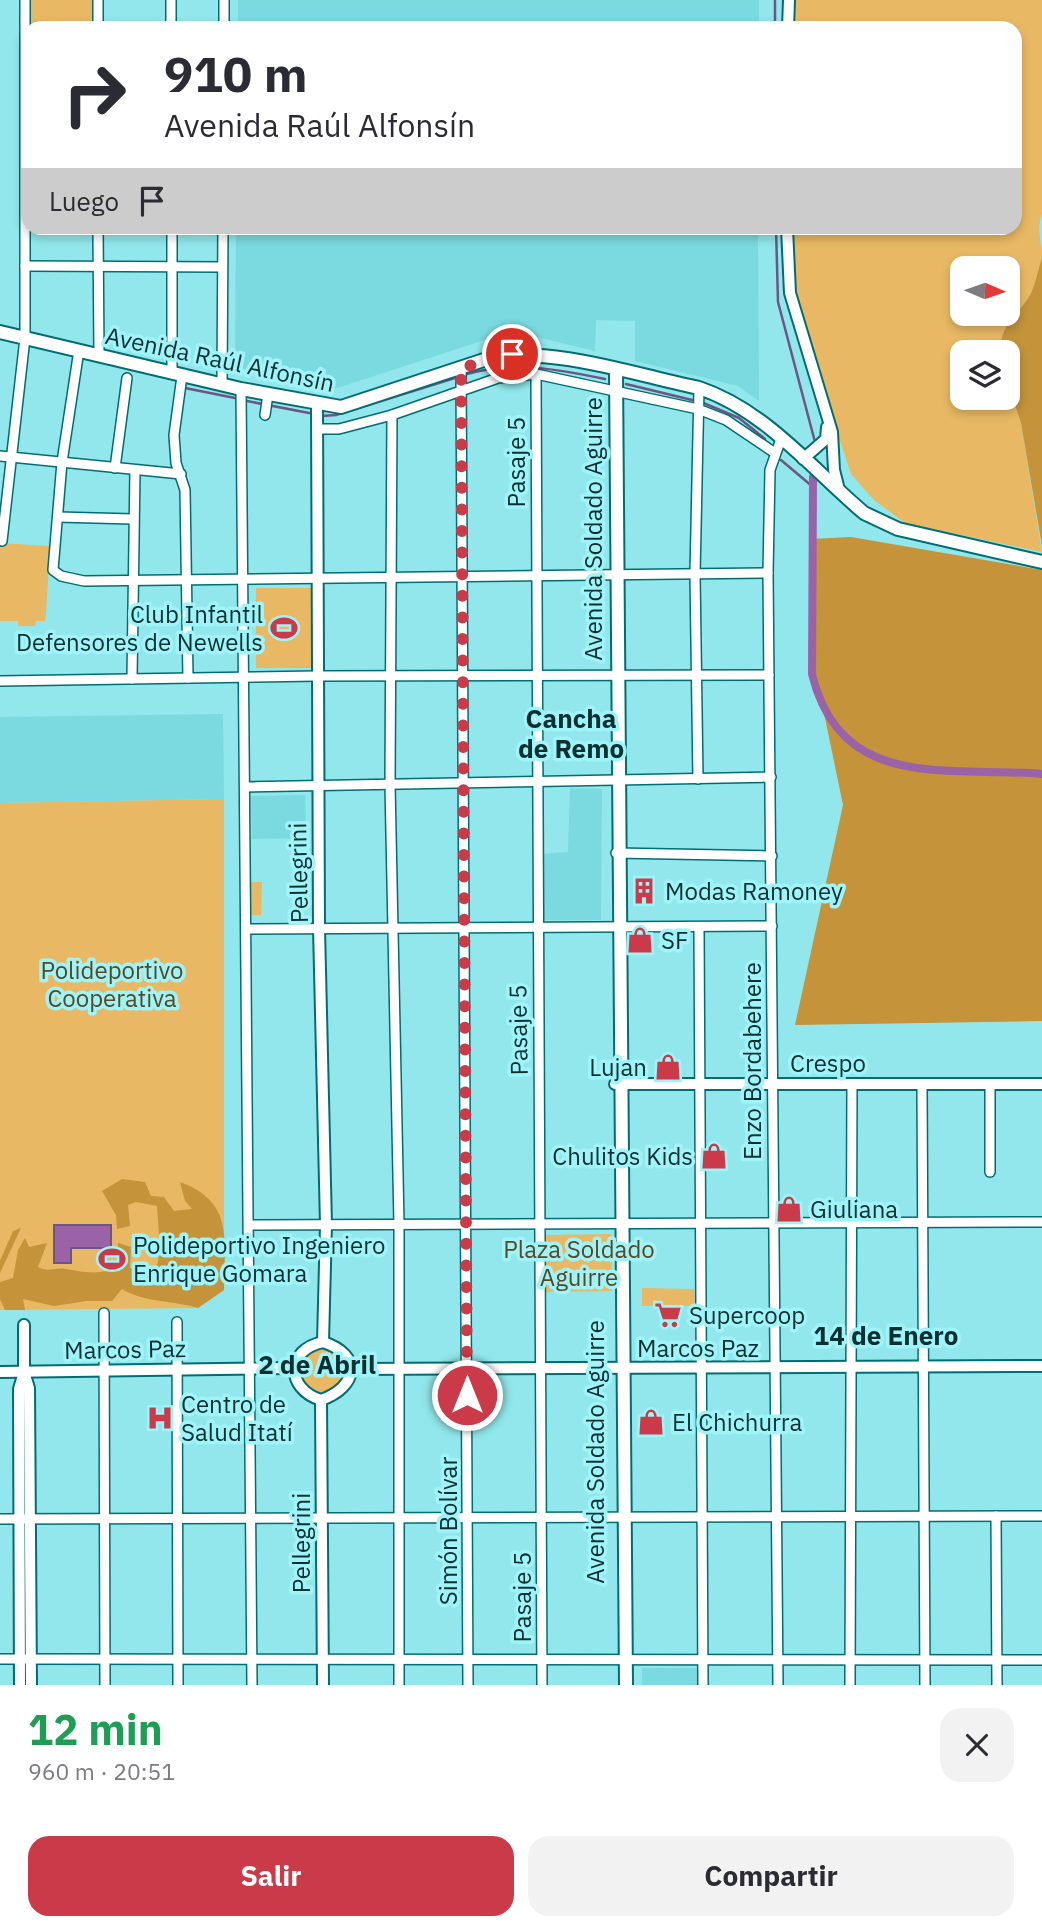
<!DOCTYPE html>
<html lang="es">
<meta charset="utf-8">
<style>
:root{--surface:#fff;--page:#f2f2f3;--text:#2b2b33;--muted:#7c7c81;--accent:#ca3a49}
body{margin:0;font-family:"IBM Plex Sans",sans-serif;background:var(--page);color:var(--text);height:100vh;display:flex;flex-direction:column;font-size:26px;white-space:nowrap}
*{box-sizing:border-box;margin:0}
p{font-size:23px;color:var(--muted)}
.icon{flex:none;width:38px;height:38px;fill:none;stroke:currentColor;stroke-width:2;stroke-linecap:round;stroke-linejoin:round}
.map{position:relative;height:1685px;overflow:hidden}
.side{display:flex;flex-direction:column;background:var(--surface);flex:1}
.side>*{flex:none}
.hud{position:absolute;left:21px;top:21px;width:1001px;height:214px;border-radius:21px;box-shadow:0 4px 10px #0003;background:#fff;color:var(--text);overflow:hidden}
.needle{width:46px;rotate:92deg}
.buttons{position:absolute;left:950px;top:256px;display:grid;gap:14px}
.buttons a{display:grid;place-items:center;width:70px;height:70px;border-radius:14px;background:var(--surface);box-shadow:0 4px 10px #0003;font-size:35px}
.pin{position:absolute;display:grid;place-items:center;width:60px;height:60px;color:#fff;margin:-30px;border:4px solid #fff;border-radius:50%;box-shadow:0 2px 7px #0007}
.me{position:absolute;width:77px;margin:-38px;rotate:0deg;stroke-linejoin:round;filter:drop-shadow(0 0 5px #0008)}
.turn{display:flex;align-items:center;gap:24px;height:147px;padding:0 28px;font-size:32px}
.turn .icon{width:91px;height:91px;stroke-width:2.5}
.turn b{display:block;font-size:49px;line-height:60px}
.then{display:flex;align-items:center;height:66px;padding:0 28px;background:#0003;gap:14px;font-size:26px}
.round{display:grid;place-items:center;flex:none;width:74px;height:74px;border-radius:21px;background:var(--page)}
.summary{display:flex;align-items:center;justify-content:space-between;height:119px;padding:0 28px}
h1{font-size:42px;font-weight:700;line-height:52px;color:#1e9e55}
.action{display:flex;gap:14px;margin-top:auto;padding:14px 28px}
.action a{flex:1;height:80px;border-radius:21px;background:var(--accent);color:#fff;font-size:28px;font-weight:700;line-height:80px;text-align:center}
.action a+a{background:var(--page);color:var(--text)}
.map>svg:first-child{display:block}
.built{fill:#7adadf}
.green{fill:#e8b864;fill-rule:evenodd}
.forest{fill:#c4933a}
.water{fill:#9a63a8;stroke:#6f5485;stroke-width:2}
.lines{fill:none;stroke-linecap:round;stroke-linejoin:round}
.stream{stroke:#6f5485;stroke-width:2.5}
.canal{stroke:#9a63a8;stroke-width:8}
.minor-casing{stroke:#006d72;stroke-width:12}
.tertiary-casing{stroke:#006d72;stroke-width:14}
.secondary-casing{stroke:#006d72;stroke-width:16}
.minor{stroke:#fff;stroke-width:9}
.tertiary{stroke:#fff;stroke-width:10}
.secondary{stroke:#fff;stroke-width:12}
.route{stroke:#ca3a49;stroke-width:12;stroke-dasharray:0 21.6}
.labels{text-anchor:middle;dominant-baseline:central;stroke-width:7;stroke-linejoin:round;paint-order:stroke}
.street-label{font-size:24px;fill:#0a3032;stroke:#9ef4f8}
.poi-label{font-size:24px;fill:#0a3032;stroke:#9ef4f8;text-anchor:start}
.park-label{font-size:24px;fill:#5c4723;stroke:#9ef4f8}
.neighbourhood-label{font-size:26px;font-weight:bold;fill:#0a3032;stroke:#9ef4f8}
</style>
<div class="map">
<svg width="1042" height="1685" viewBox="0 0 1042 1685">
<rect width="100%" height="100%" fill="#91e7eb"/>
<g class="built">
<rect x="238" y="0" width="521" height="28"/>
<path d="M 236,228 L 758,228 L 759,401 L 738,386 L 635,361 L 635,321 L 596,320 L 595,351 L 512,331 L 334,389 L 235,367 Z"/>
<path d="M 223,714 L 224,799 L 0,803 L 0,717 Z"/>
<path d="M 570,788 L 602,789 L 601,920 L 542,920 L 542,854 L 568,852 Z"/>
<path d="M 305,795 L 306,838 L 252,839 L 251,796 Z"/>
<rect x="642" y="1668" width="57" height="17"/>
</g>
<g class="green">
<rect x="28" y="0" width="67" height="28"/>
<path d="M 794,0 L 1042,0 L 1042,214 C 1036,230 1042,242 1042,258 C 1041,268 1035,285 1030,295 C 1019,316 998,325 1001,352 L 962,352 L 962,397 L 1008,397 L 1008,384 L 1021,423 L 1042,552 L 905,523 L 874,500 L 851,474 L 802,324 L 792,265 L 792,228 L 1015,228 L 1015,28 L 794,28 ZM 962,268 L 1008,268 L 1008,313 L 962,313 Z"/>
<path d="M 0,543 L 50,546 L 46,614 L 45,621 L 36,621 L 35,626 L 18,626 L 18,621 L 0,621 Z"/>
<rect x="256" y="588" width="56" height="80"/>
<path d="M 224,799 L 224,1290 L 198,1308 L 0,1310 L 0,803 Z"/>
<path d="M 249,882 L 262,882 L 261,915 L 249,915 Z"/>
<path d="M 611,1234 L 612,1291 L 546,1292 L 545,1235 Z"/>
<path d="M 642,1288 L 694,1289 L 695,1306 L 642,1306 Z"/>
<path d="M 328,1348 L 347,1364 L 347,1375 L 326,1393 L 315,1392 L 298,1376 L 298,1364 L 313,1349 Z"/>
</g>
<g class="forest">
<path d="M 1042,258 L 1042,546 L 1021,423 L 1008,384 L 1008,352 L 1001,352 C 998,325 1019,315 1030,295 C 1036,284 1038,269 1042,258 Z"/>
<path d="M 851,537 L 1042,570 L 1042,1021 L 795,1025 L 843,805 L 812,655 L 811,539 Z"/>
<path d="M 122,1179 L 145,1182 L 151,1196 L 164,1197 L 174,1211 L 192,1209 L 185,1201 L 180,1182 C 235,1202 224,1241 224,1290 L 198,1308 C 172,1300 145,1303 122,1289 L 112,1301 L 86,1301 L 54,1306 L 23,1299 L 25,1310 L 5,1310 L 0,1299 L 0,1282 L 13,1278 L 18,1250 L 25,1238 L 29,1247 L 47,1243 L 38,1267 C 49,1273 55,1267 66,1269 C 89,1273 94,1274 118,1269 L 118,1243 L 131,1247 L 130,1268 L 156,1271 L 160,1250 L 157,1206 L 136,1202 L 128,1205 L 130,1226 L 117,1229 L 116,1215 L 102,1191 Z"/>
<path d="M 21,1228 L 0,1273 L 0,1261 L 13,1231 Z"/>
</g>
<path class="water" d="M 54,1225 L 111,1225 L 111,1248 L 71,1248 L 71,1263 L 54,1263 Z"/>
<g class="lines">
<g class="stream">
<path d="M 775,0 L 775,28"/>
<path d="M 776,228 L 778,302 L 815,442"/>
<path d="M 467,374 C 513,361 558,369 605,379"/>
<path d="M 626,384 L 692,400"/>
<path d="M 185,388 L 235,398"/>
<path d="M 247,401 L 309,413"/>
<path d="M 701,402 L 739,418 L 765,439"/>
<path d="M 321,416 L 336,415 L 455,378"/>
<path d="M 781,460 L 813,487"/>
</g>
<path class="canal" d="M 813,477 L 812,674 C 841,792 946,766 1042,774"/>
<g class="minor-casing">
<g id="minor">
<path d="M 98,0 L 98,28"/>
<path d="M 171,0 L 171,28"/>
<path d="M 224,28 L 224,0"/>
<path d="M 98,228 L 99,355"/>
<path d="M 172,228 L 172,374"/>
<path d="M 25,266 L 222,267"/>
<path d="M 79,350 L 62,462 L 53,570 L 61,576 L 84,581 L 768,573"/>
<path d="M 461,368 L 468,1685"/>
<path d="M 536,374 L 542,1685"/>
<path d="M 182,376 L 174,435 L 176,463 L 185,490 L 188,678"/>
<path d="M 222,385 L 223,228"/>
<path d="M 241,389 L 252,1685"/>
<path d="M 265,415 L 268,394"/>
<path d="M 392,415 L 390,784 L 399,1224 L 399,1685"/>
<path d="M 317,429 L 339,429 L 392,415 L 498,378 L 536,374 L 698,409 L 726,420 L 775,453"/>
<path d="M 0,456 L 181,474"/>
<path d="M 115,468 L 127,378"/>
<path d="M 58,517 L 133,519"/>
<path d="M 2,541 L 25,338 L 25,0"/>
<path d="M 132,679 L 135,470"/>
<path d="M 0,681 L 317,676 L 769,675"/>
<path d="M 698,779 L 695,574 L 699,388"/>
<path d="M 245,787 L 771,777"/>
<path d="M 616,853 L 772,856"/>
<path d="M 699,927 L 703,1685"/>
<path d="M 247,929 L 772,926"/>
<path d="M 922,1084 L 925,1685"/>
<path d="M 990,1084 L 990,1172"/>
<path d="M 250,1225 L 1042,1222"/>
<path d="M 104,1313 L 105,1685"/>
<path d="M 177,1322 L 178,1685"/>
<path d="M 996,1516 L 997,1685"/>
<path d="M 0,1519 L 1042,1516"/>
<path d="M 0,1659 L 1042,1660"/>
<path d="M 778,1685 L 768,573 L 770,470 L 781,439"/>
<path d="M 850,1685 L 852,1084"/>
</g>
</g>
<g class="tertiary-casing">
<g id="tertiary">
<path d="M 788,28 L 789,0"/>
<path d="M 787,228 L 790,293 L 832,432 L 834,470 L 839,490"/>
<path d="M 317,403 L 319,928 L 326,1225 L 323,1342"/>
<path d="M 803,459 L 826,439 L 827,427"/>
<path d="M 615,1084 L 1042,1084"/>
<path d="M 323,1342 C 363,1355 358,1387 321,1400 C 286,1389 285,1350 323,1342 Z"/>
<path d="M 354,1369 L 1042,1366"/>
<path d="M 0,1372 L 292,1368"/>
<path d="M 24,1372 L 29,1388 L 31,1685"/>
<path d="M 321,1400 L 323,1685"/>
<path d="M 20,1685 L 19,1389 L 24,1372 L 24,1325"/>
</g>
</g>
<g class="secondary-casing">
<g id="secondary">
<path d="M 0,332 L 241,389 L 341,407 L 490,358 C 552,346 636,375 699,388 C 765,410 812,469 864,513 L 898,529 L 1042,562"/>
<path d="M 616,371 L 626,1685"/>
</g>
</g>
<use href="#minor" class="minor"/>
<use href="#tertiary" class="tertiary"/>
<use href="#secondary" class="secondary"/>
</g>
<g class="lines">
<path class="route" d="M 467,1395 L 461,368 L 512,354"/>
</g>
<defs>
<g id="stadium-bare" transform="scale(2.1)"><path d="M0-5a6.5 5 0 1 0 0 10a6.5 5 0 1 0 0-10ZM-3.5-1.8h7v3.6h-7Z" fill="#ca3a49" stroke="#9ef4f8" stroke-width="2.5" paint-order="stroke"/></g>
<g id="building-bare" transform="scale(2.1)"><path d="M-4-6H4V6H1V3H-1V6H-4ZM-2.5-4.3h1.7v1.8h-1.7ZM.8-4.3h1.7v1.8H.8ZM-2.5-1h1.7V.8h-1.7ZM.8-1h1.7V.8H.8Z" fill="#ca3a49" stroke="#9ef4f8" stroke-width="2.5" paint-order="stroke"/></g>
<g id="shop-bare" transform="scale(2.1)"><path d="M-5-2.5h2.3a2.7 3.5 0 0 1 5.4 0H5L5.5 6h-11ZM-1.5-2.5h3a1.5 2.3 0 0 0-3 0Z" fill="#ca3a49" stroke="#9ef4f8" stroke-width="2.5" paint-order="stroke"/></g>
<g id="supermarket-bare" transform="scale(2.1)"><path d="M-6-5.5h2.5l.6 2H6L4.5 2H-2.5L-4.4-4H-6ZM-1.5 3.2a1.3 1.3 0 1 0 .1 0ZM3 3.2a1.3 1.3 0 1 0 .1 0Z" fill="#ca3a49" stroke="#9ef4f8" stroke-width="2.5" paint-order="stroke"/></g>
<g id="hospital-bare" transform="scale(2.1)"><path d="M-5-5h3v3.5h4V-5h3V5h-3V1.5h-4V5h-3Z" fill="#ca3a49" stroke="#9ef4f8" stroke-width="2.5" paint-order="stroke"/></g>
</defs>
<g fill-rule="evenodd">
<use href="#stadium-bare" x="284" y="628"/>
<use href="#building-bare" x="644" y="891"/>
<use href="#shop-bare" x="640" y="940"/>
<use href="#shop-bare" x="668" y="1067"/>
<use href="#shop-bare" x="714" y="1156"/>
<use href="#shop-bare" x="789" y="1209"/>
<use href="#stadium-bare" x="112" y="1259"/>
<use href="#supermarket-bare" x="668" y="1315"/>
<use href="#hospital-bare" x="160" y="1418"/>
<use href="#shop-bare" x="651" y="1422"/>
</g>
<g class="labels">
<g class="street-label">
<text transform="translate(220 359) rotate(12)">Avenida Raúl Alfonsín</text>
<text transform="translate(516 462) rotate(-90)">Pasaje 5</text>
<text transform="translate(593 529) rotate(-90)">Avenida Soldado Aguirre</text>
<text transform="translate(298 873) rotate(-91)">Pellegrini</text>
<text transform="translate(518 1030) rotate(-91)">Pasaje 5</text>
<text transform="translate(752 1061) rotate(-90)">Enzo Bordabehere</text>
<text x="828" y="1063">Crespo</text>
<text x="698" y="1348">Marcos Paz</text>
<text transform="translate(125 1349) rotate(-1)">Marcos Paz</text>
<text transform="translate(595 1452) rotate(-90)">Avenida Soldado Aguirre</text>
<text transform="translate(448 1531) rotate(-90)">Simón Bolívar</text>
<text transform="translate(301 1543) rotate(-90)">Pellegrini</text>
<text transform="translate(522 1597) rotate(-90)">Pasaje 5</text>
</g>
<g class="poi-label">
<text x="263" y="614" text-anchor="end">Club Infantil<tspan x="263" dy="28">Defensores de Newells</tspan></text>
<text x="665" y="891">Modas Ramoney</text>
<text x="661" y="940">SF</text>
<text x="647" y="1067" text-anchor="end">Lujan</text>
<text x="693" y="1156" text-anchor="end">Chulitos Kids</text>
<text x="810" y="1209">Giuliana</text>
<text x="133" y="1245">Polideportivo Ingeniero<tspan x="133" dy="28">Enrique Gomara</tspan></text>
<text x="689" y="1315">Supercoop</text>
<text x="181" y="1404">Centro de<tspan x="181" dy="28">Salud Itatí</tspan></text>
<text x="672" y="1422">El Chichurra</text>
</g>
<g class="park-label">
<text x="112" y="970">Polideportivo<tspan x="112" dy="28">Cooperativa</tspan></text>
<text x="579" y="1249">Plaza Soldado<tspan x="579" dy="28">Aguirre</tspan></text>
</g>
<g class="neighbourhood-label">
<text x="571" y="718">Cancha<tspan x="571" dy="30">de Remo</tspan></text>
<text x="886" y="1335">14 de Enero</text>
<text x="317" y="1364">2 de Abril</text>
</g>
</g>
</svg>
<div class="buttons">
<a><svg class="needle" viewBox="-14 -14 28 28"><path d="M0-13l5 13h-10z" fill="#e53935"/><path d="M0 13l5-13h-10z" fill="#7c7c81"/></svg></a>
<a><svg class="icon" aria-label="layers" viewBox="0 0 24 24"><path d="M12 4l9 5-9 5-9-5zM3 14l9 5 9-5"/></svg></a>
</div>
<div class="pin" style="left:512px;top:354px;background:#d93025"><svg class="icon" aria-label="arrive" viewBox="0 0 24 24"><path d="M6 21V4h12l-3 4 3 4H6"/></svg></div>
<svg class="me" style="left:467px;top:1395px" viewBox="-20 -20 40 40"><circle r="17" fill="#ca3a49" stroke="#fff" stroke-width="3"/><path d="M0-11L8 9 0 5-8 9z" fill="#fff"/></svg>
<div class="hud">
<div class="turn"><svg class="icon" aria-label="right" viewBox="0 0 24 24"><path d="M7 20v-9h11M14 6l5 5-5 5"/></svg><div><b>910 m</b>Avenida Raúl Alfonsín</div></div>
<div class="then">Luego<svg class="icon" aria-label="arrive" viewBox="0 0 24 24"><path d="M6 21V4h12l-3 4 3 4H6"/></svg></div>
</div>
</div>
<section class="side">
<div class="summary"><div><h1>12 min</h1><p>960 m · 20:51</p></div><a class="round"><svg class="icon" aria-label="close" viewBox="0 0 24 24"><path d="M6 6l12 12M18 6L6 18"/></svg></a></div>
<div class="action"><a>Salir</a><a>Compartir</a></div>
</section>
